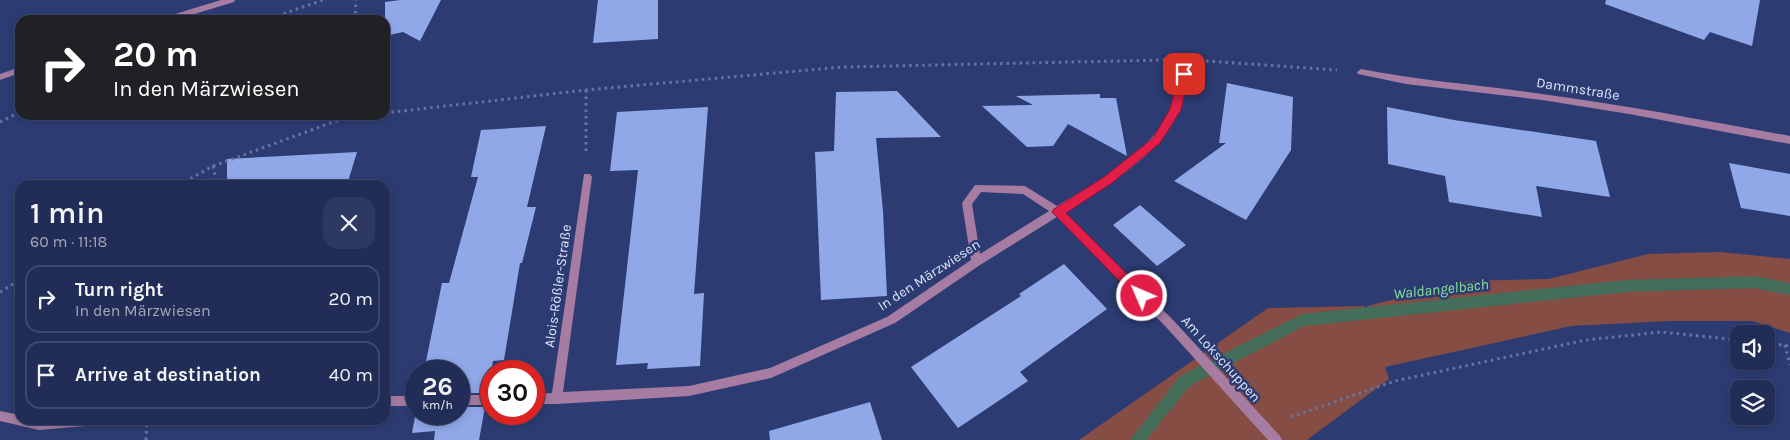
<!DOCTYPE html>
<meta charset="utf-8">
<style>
:root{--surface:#212d56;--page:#2d3960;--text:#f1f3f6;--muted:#a2a8b9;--line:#3e496c}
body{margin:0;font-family:Karla,sans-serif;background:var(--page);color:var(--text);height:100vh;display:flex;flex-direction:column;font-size:19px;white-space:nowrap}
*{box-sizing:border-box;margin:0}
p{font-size:16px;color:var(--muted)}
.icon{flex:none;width:28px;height:28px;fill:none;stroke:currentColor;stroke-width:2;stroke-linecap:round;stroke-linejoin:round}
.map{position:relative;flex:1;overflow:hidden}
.panel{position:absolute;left:15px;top:180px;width:375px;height:245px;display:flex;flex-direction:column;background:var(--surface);border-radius:15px;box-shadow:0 2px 8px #0003,0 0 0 1px var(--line)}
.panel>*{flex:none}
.top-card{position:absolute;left:15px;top:15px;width:375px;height:105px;border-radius:15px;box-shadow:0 2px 8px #0003,0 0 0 1px var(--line);background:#202124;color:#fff;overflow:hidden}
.fabs{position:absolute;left:1730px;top:325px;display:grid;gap:10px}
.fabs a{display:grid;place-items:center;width:45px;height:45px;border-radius:10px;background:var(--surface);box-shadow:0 2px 8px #0003,0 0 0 1px var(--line);font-size:25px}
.speed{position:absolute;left:405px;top:360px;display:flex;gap:10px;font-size:25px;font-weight:700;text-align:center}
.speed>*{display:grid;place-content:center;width:65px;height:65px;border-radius:50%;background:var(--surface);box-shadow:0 2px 8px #0003,0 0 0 1px var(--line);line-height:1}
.speed small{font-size:12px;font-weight:400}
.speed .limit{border:8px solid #d22;background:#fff;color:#111}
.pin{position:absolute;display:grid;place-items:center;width:42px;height:42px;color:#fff;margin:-21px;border-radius:10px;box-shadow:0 2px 8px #0006}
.me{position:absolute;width:55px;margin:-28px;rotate:315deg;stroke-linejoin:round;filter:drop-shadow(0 0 4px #0008)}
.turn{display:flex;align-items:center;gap:18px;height:105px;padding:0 15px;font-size:22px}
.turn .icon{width:65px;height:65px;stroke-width:2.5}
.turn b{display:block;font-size:35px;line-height:42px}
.round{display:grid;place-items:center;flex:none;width:52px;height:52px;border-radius:15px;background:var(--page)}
.summary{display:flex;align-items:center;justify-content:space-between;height:85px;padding:0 15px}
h1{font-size:30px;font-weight:600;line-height:38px}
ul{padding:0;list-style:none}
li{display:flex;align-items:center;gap:15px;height:68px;margin:0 10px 8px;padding:0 5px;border:2px solid var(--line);border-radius:15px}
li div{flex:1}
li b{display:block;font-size:19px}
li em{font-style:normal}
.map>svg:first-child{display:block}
.green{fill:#864d44}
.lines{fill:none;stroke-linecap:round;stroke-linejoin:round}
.stream{fill:#446e5a;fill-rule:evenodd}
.building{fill:#91a8e8}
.path{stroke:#6774a0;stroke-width:3;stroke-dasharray:2.5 4;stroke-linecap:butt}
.minor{fill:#a67ca2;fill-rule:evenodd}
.route{fill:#e11d48;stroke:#92132f}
.labels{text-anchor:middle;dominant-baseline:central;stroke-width:5;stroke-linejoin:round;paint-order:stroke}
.street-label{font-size:14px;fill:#dde5f9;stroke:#2c3c73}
.water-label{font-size:15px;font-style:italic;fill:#88e49a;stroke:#2c3c73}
</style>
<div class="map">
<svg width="1790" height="440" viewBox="0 0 1790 440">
<rect width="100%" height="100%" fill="#2c3c73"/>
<path class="green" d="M 1720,252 L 1790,259 L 1790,333 L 1752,321 L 1669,321 L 1571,326 L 1385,367 L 1389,379 L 1307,440 L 1079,440 L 1268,308 L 1364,306 L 1368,317 L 1367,306 L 1467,281 L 1549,279 L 1648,254 Z"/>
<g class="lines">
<path class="stream" d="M 1754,276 L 1790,283 L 1790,295 L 1754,288 L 1626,292 L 1304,326 L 1190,386 L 1146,440 L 1130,440 L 1180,376 L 1302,314 L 1626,280 Z"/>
</g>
<g class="building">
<path d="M 400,0 L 441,0 L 420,41 L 403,32 L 385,36 L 385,2 Z"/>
<path d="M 598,0 L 658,0 L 658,39 L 593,43 Z"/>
<path d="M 1606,0 L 1760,0 L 1752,46 L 1710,32 L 1704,40 L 1605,4 Z"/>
<path d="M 1227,83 L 1293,97 L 1291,150 L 1246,220 L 1174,181 L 1226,143 L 1219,143 Z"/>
<path d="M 897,91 L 941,137 L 876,138 L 883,211 L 887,296 L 821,300 L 815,152 L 834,151 L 836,92 Z"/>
<path d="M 1100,94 L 1100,98 L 1116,98 L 1127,156 L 1068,124 L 1053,146 L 1027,147 L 982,106 L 1033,105 L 1016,96 Z"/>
<path d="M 708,107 L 694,294 L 704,293 L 700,366 L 647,369 L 648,363 L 616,365 L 638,170 L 610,171 L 617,112 Z"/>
<path d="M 1387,107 L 1454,120 L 1596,141 L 1610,197 L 1536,186 L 1542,217 L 1449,202 L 1445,176 L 1388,164 Z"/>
<path d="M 546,126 L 527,207 L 536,207 L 522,263 L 520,263 L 504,360 L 493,361 L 487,393 L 459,393 L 459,371 L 424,371 L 442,283 L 449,283 L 478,177 L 471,177 L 481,130 Z"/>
<path d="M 357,152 L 347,185 L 227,185 L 227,159 Z"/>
<path d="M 1729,163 L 1790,174 L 1790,216 L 1741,208 Z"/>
<path d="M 1140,205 L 1186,245 L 1157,266 L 1113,225 Z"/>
<path d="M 1064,264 L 1107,309 L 1020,372 L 1028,381 L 958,428 L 911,367 L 1021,296 L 1019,294 Z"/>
<path d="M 870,402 L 882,440 L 770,440 L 769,431 Z"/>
<path d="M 459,407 L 485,407 L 479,440 L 434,440 L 435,431 L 412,433 L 416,411 L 416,414 L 459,414 Z"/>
</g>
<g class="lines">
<g class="path">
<path d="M 265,20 L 323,0"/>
<path d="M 355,20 L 356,0"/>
<path d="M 1206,61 L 1337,70"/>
<path d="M 586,90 L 586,154"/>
<path d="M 385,113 L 586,90 L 842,67 L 1164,60"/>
<path d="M 0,122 L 20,112"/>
<path d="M 213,166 L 217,185"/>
<path d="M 179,185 L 213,166 L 347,117 L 363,115"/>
<path d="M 0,292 L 20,280"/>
<path d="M 1766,343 L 1790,346"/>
<path d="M 1785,345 L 1790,365"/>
<path d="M 1291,417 L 1395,381 L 1586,340 L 1661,332 L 1739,340"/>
<path d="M 146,440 L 147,420"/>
</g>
<g class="minor">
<path d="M 221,0 L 235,0 L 234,2 L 175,20 L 161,20 L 162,18 Z"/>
<path d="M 20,67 L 20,73 L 0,80 L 0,74 Z"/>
<path d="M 1361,69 C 1421,81 1482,85 1542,94 C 1625,105 1708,121 1790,136 L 1790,144 L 1629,114 L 1542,100 L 1406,84 L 1358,74 L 1357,72 Z"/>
<path d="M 1184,71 L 1189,74 C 1186,85 1184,97 1180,108 C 1164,154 1104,187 1065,212 L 1174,321 L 1280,436 L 1282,440 L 1268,440 L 1166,327 L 1057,217 L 980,265 L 895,323 L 771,378 L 689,396 L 557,404 L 534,404 L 534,394 L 552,393 L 584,174 L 590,174 L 592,177 L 563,392 L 689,386 L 770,368 L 887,317 L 971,260 L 962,203 L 975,185 L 1025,186 L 1057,206 C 1095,183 1155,150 1171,107 C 1175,97 1177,85 1179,74 ZM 981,192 L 1023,194 L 1049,211 L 980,254 L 972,204 Z"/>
<rect x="459" y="395" width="32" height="10"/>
<rect x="385" y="396" width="31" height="10"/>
<path d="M 0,411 L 20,415 L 20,420 L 103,420 L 101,424 L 97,425 L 39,430 L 0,421 Z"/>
</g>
</g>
<path class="route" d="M 1184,70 L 1189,74 L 1181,110 L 1160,143 L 1112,183 L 1066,213 L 1146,293 L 1148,296 L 1146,300 L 1142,302 L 1138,300 L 1052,212 L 1054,209 L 1104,177 L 1153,138 L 1170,109 L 1179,74 Z"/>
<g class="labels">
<g class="street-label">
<text transform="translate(1578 89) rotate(9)">Dammstraße</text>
<text transform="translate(929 275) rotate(-33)">In den Märzwiesen</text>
<text transform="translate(558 286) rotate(-82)">Alois-Rößler-Straße</text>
<text transform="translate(1221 359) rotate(48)">Am Lokschuppen</text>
</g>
<g class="water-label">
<text transform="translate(1441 289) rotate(-6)">Waldangelbach</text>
</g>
</g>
</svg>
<div class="fabs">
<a><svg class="icon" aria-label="sound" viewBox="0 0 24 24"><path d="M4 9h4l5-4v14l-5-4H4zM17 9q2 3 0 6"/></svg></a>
<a><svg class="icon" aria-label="layers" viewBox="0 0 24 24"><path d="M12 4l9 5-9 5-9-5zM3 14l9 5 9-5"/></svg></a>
</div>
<div class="speed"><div>26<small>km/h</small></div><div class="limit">30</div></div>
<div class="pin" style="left:1184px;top:74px;background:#d93025"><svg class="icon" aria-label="arrive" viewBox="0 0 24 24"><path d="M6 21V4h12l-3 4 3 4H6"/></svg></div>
<svg class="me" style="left:1142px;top:296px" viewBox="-20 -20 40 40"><circle r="17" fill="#e11d48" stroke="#fff" stroke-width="3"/><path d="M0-11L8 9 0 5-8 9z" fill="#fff"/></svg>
<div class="top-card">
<div class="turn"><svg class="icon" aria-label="right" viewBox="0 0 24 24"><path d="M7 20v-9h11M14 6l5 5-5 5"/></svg><div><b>20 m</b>In den Märzwiesen</div></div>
</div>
<section class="panel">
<div class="summary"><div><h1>1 min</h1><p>60 m · 11:18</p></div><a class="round"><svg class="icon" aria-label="close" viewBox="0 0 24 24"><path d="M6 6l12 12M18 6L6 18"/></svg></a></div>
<ul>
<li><svg class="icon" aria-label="right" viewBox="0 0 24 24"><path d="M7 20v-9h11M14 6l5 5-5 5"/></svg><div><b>Turn right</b><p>In den Märzwiesen</p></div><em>20 m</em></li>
<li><svg class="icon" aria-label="arrive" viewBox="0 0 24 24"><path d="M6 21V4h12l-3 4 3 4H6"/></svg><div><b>Arrive at destination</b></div><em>40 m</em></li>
</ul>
</section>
</div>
